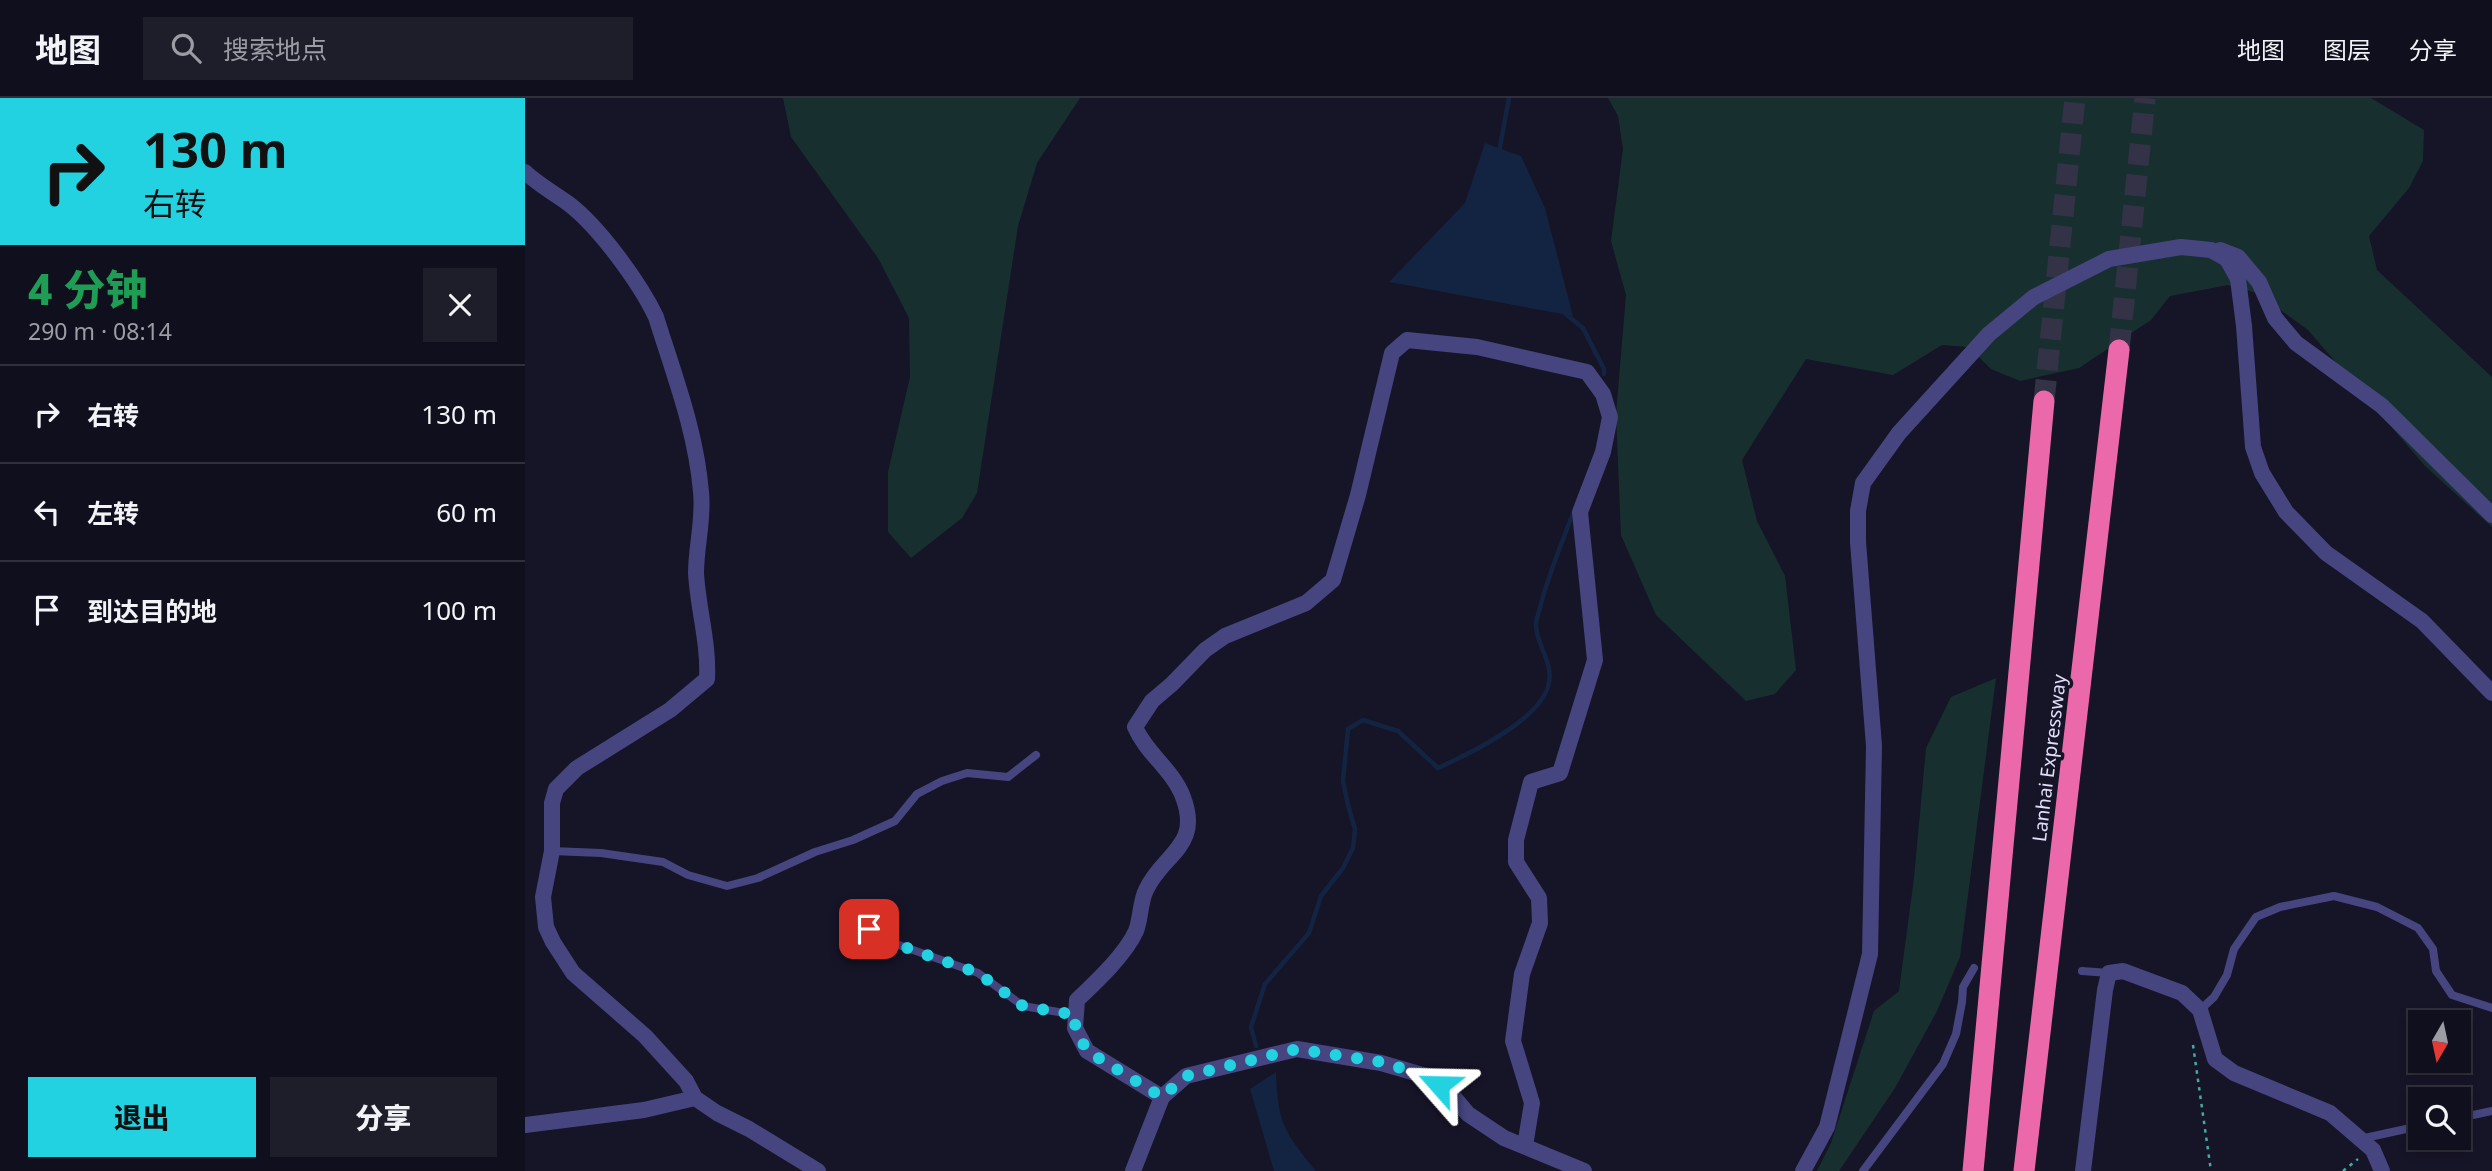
<!DOCTYPE html>
<html lang="zh">
<meta charset="utf-8">
<style>
:root{--surface:#100f1d;--page:#1e1d2a;--text:#f1f3f6;--muted:#9c9ca4;--line:#302f3b;--accent:#23d2e1}
body{margin:0;font-family:"Noto Sans","Noto Sans SC",sans-serif;background:var(--page);color:var(--text);height:100vh;display:flex;flex-direction:column;font-size:26px;white-space:nowrap}
*{box-sizing:border-box;margin:0}
p{font-size:23px;color:var(--muted)}
.icon{flex:none;width:38px;height:38px;fill:none;stroke:currentColor;stroke-width:2;stroke-linecap:round;stroke-linejoin:round}
.map{position:relative;flex:1;overflow:hidden}
.details{display:flex;flex-direction:column;background:var(--surface);width:525px}
.details>*{flex:none}
.top-card{background:#23d2e1;color:#111;overflow:hidden}
.needle{width:46px;rotate:189deg}
.controls{position:absolute;left:1883px;top:912px;display:grid;gap:14px}
.controls a{display:grid;place-items:center;width:63px;height:63px;border-radius:0px;background:var(--surface);box-shadow:0 4px 10px #0003,0 0 0 2px var(--line);font-size:35px}
.pin{position:absolute;display:grid;place-items:center;width:60px;height:60px;color:#fff;margin:-30px;border-radius:14px;box-shadow:0 4px 10px #0006}
.me{position:absolute;width:77px;margin:-38px;rotate:295deg;stroke-linejoin:round;filter:drop-shadow(0 0 5px #0008)}
.turn{display:flex;align-items:center;gap:24px;height:147px;padding:0 28px;font-size:32px}
.turn .icon{width:91px;height:91px;stroke-width:2.5}
.turn b{display:block;font-size:49px;line-height:60px}
.round{display:grid;place-items:center;flex:none;width:74px;height:74px;border-radius:0px;background:var(--page)}
.head{display:flex;align-items:center;justify-content:space-between;height:119px;padding:0 28px}
h1{font-size:42px;font-weight:800;line-height:52px;color:#1e9e55}
.primary-button{display:flex;gap:14px;margin-top:auto;padding:14px 28px}
.primary-button a{flex:1;height:80px;border-radius:0px;background:var(--accent);color:#111;font-size:28px;font-weight:800;line-height:80px;text-align:center}
.primary-button a+a{background:var(--page);color:var(--text)}
ul{padding:0;list-style:none}
li{display:flex;align-items:center;gap:21px;height:98px;padding:0 28px;border-top:2px solid var(--line)}
li div{flex:1}
li b{display:block;font-size:26px}
li em{font-style:normal}
header{display:flex;align-items:center;gap:42px;box-sizing:border-box;height:98px;padding:0 35px;background:var(--surface);border-bottom:2px solid var(--line)}
header strong{font-size:33px}
nav{display:flex;gap:38px;margin-inline-start:auto;font-size:24px}
.search{width:490px;height:63px;background:var(--page);display:flex;align-items:center;gap:18px;box-sizing:border-box;padding:0 24px;border-radius:0px;color:var(--muted);font-size:26px}
main{display:flex;flex:1;min-height:0}
.map>svg:first-child{display:block}
.green{fill:#17302f}
.water{fill:#122441}
.lines{fill:none;stroke-linecap:round;stroke-linejoin:round}
.stream{stroke:#122441;stroke-width:4.5}
.motorway-tunnel{stroke:#343247;stroke-width:21;stroke-dasharray:21 10;stroke-linecap:butt}
.path{stroke:#41aca3;stroke-width:2.5;stroke-dasharray:3.5 5;stroke-linecap:butt}
.service{stroke:#464580;stroke-width:8}
.minor{stroke:#464580;stroke-width:16}
.motorway{stroke:#eb69aa;stroke-width:21}
.route{stroke:#23d2e1;stroke-width:12;stroke-dasharray:0 21.6}
.labels{text-anchor:middle;dominant-baseline:central;stroke-width:7;stroke-linejoin:round;paint-order:stroke}
.street-label{font-size:19px;fill:#e1defb;stroke:#161427}
</style>
<header>
<strong>地图</strong>
<div class="search"><svg class="icon" aria-label="search" viewBox="0 0 24 24"><circle cx="10" cy="10" r="6"/><path d="M15 15l6 6"/></svg>搜索地点</div>
<nav><a>地图</a><a>图层</a><a>分享</a></nav>
</header>
<main>
<section class="details">
<div class="top-card">
<div class="turn"><svg class="icon" aria-label="right" viewBox="0 0 24 24"><path d="M7 20v-9h11M14 6l5 5-5 5"/></svg><div><b>130 m</b>右转</div></div>
</div>
<div class="head"><div><h1>4 分钟</h1><p>290 m · 08:14</p></div><a class="round"><svg class="icon" aria-label="close" viewBox="0 0 24 24"><path d="M6 6l12 12M18 6L6 18"/></svg></a></div>
<ul>
<li><svg class="icon" aria-label="right" viewBox="0 0 24 24"><path d="M7 20v-9h11M14 6l5 5-5 5"/></svg><div><b>右转</b></div><em>130 m</em></li>
<li><svg class="icon" aria-label="left" viewBox="0 0 24 24"><path d="M17 20v-9H6M10 6l-5 5 5 5"/></svg><div><b>左转</b></div><em>60 m</em></li>
<li><svg class="icon" aria-label="arrive" viewBox="0 0 24 24"><path d="M6 21V4h12l-3 4 3 4H6"/></svg><div><b>到达目的地</b></div><em>100 m</em></li>
</ul>
<div class="primary-button"><a>退出</a><a>分享</a></div>
</section>
<div class="map">
<svg width="1967" height="1073" viewBox="0 0 1967 1073">
<rect width="100%" height="100%" fill="#161427"/>
<g class="green">
<path d="M 258,0 L 555,0 L 512,65 L 493,128 L 452,395 L 437,420 L 386,460 L 363,434 L 363,374 L 385,279 L 384,220 L 353,160 L 266,39 Z"/>
<path d="M 1083,0 L 1846,0 L 1899,32 L 1898,63 L 1884,90 L 1844,138 L 1852,172 L 1967,279 L 1967,429 L 1900,368 L 1783,232 L 1732,195 L 1703,187 L 1645,198 L 1626,222 L 1554,270 L 1495,283 L 1466,271 L 1444,249 L 1417,247 L 1368,277 L 1281,261 L 1217,362 L 1232,423 L 1260,478 L 1271,572 L 1250,596 L 1221,603 L 1131,517 L 1096,437 L 1091,316 L 1101,197 L 1086,143 L 1098,51 L 1093,18 Z"/>
<path d="M 1471,580 L 1435,859 L 1412,913 L 1370,990 L 1314,1073 L 1292,1073 L 1306,1045 L 1349,913 L 1374,893 L 1389,780 L 1401,650 L 1426,599 Z"/>
</g>
<g class="water">
<path d="M 960,45 L 996,58 L 1020,110 L 1048,218 L 864,184 L 940,105 Z"/>
<path d="M 751,974 C 753,1026 759,1033 791,1073 L 749,1073 L 725,991 Z"/>
</g>
<g class="lines">
<g class="stream">
<path d="M 974,54 L 984,0"/>
<path d="M 1037,213 L 1058,230 L 1079,271 L 1079,276"/>
<path d="M 731,948 L 726,929 L 740,886 L 784,835 L 796,798 L 818,770 L 828,750 L 830,731 L 823,707 L 818,683 L 823,631 L 838,622 L 873,633 L 913,670 C 944,656 1019,620 1024,584 C 1028,564 1011,546 1011,527 C 1011,520 1015,512 1016,506 C 1024,475 1037,445 1048,415"/>
</g>
<g class="motorway-tunnel">
<path d="M 1594,252 L 1620,0"/>
<path d="M 1519,303 L 1550,0"/>
</g>
<g class="path">
<path d="M 1668,947 L 1686,1073"/>
<path d="M 1818,1073 L 1833,1061"/>
</g>
<g class="service">
<path d="M 27,753 L 76,755 L 138,764 L 163,777 L 202,788 L 233,780 L 290,754 L 328,742 L 370,723 L 392,696 L 417,683 L 442,675 L 483,679 L 511,657"/>
<path d="M 344,831 L 357,841 L 453,875 L 498,908 L 551,917"/>
<path d="M 1557,873 L 1584,875"/>
<path d="M 1675,912 L 1689,899 L 1702,877 L 1709,851 L 1731,819 L 1755,809 L 1809,798 L 1852,809 L 1893,830 L 1908,851 L 1911,873 L 1927,897 L 1967,910"/>
<path d="M 1934,1020 L 1967,1013"/>
<path d="M 1835,1041 L 1895,1028"/>
<path d="M 1338,1073 L 1418,966 L 1431,936 L 1437,904 L 1438,889 L 1449,870"/>
</g>
<g class="minor">
<path d="M 0,74 C 14,87 29,95 44,106 C 74,129 115,185 131,219 C 149,277 171,333 176,394 C 179,421 171,448 171,475 C 173,511 184,545 182,581 L 145,612 L 52,670 L 31,691 L 27,705 L 27,753 L 18,799 L 21,829 L 28,844 L 48,875 L 120,938 L 161,983 L 170,1000 L 192,1015 L 224,1031 L 293,1073"/>
<path d="M 1695,152 L 1713,159 L 1734,184 L 1750,220 L 1771,245 L 1857,308 L 1967,417"/>
<path d="M 637,999 L 562,953 L 550,930 L 552,902 C 571,884 600,857 611,833 C 616,820 615,804 621,792 C 638,755 677,749 658,699 C 648,672 621,655 610,629 L 627,603 L 647,586 L 680,552 L 700,538 L 781,505 L 808,482 L 833,397 L 867,255 L 882,242 L 952,249 L 1062,274 L 1078,296 L 1085,319 L 1078,354 L 1055,414 L 1070,562 L 1035,675 L 1006,684 L 991,742 L 991,764 L 1014,800 L 1015,825 L 997,876 L 988,943 L 1007,1005 L 1000,1048"/>
<path d="M 0,1027 L 119,1012 L 170,1000"/>
<path d="M 608,1073 L 637,999 L 661,978 L 772,951 L 856,965 L 901,978 L 927,997 L 943,1016 L 979,1040 L 1059,1073"/>
<path d="M 1278,1073 L 1302,1029 L 1345,856 L 1349,648 L 1333,444 L 1333,413 L 1338,385 L 1374,335 L 1464,236 L 1509,199 L 1584,161 L 1656,149 L 1686,152 L 1702,161 L 1713,181 L 1719,228 L 1728,349 L 1737,375 L 1761,414 L 1801,455 L 1897,523 L 1967,595"/>
<path d="M 1558,1073 L 1580,892 L 1584,875 L 1598,873 L 1657,895 L 1675,912 L 1690,961 L 1709,975 L 1805,1015 L 1848,1052 L 1857,1073"/>
</g>
<g class="motorway">
<path d="M 1448,1073 L 1519,303"/>
<path d="M 1499,1073 L 1594,252"/>
</g>
</g>
<g class="lines">
<path class="route" d="M 344,831 L 357,841 L 453,875 L 498,908 L 551,917 L 550,930 L 562,953 L 637,999 L 661,978 L 772,951 L 856,964 L 901,978 L 914,987"/>
</g>
<g class="labels">
<g class="street-label">
<text transform="translate(1524 660) rotate(-83)">Lanhai Expressway</text>
</g>
</g>
</svg>
<div class="controls">
<a><svg class="needle" viewBox="-14 -14 28 28"><path d="M0-13l5 13h-10z" fill="#e53935"/><path d="M0 13l5-13h-10z" fill="#9c9ca4"/></svg></a>
<a><svg class="icon" aria-label="search" viewBox="0 0 24 24"><circle cx="10" cy="10" r="6"/><path d="M15 15l6 6"/></svg></a>
</div>
<div class="pin" style="left:344px;top:831px;background:#d93025"><svg class="icon" aria-label="arrive" viewBox="0 0 24 24"><path d="M6 21V4h12l-3 4 3 4H6"/></svg></div>
<svg class="me" style="left:914px;top:987px" viewBox="-20 -20 40 40"><path d="M0-17L14 15 0 8-14 15z" fill="#23d2e1" stroke="#fff" stroke-width="4"/></svg>
</div>
</main>
